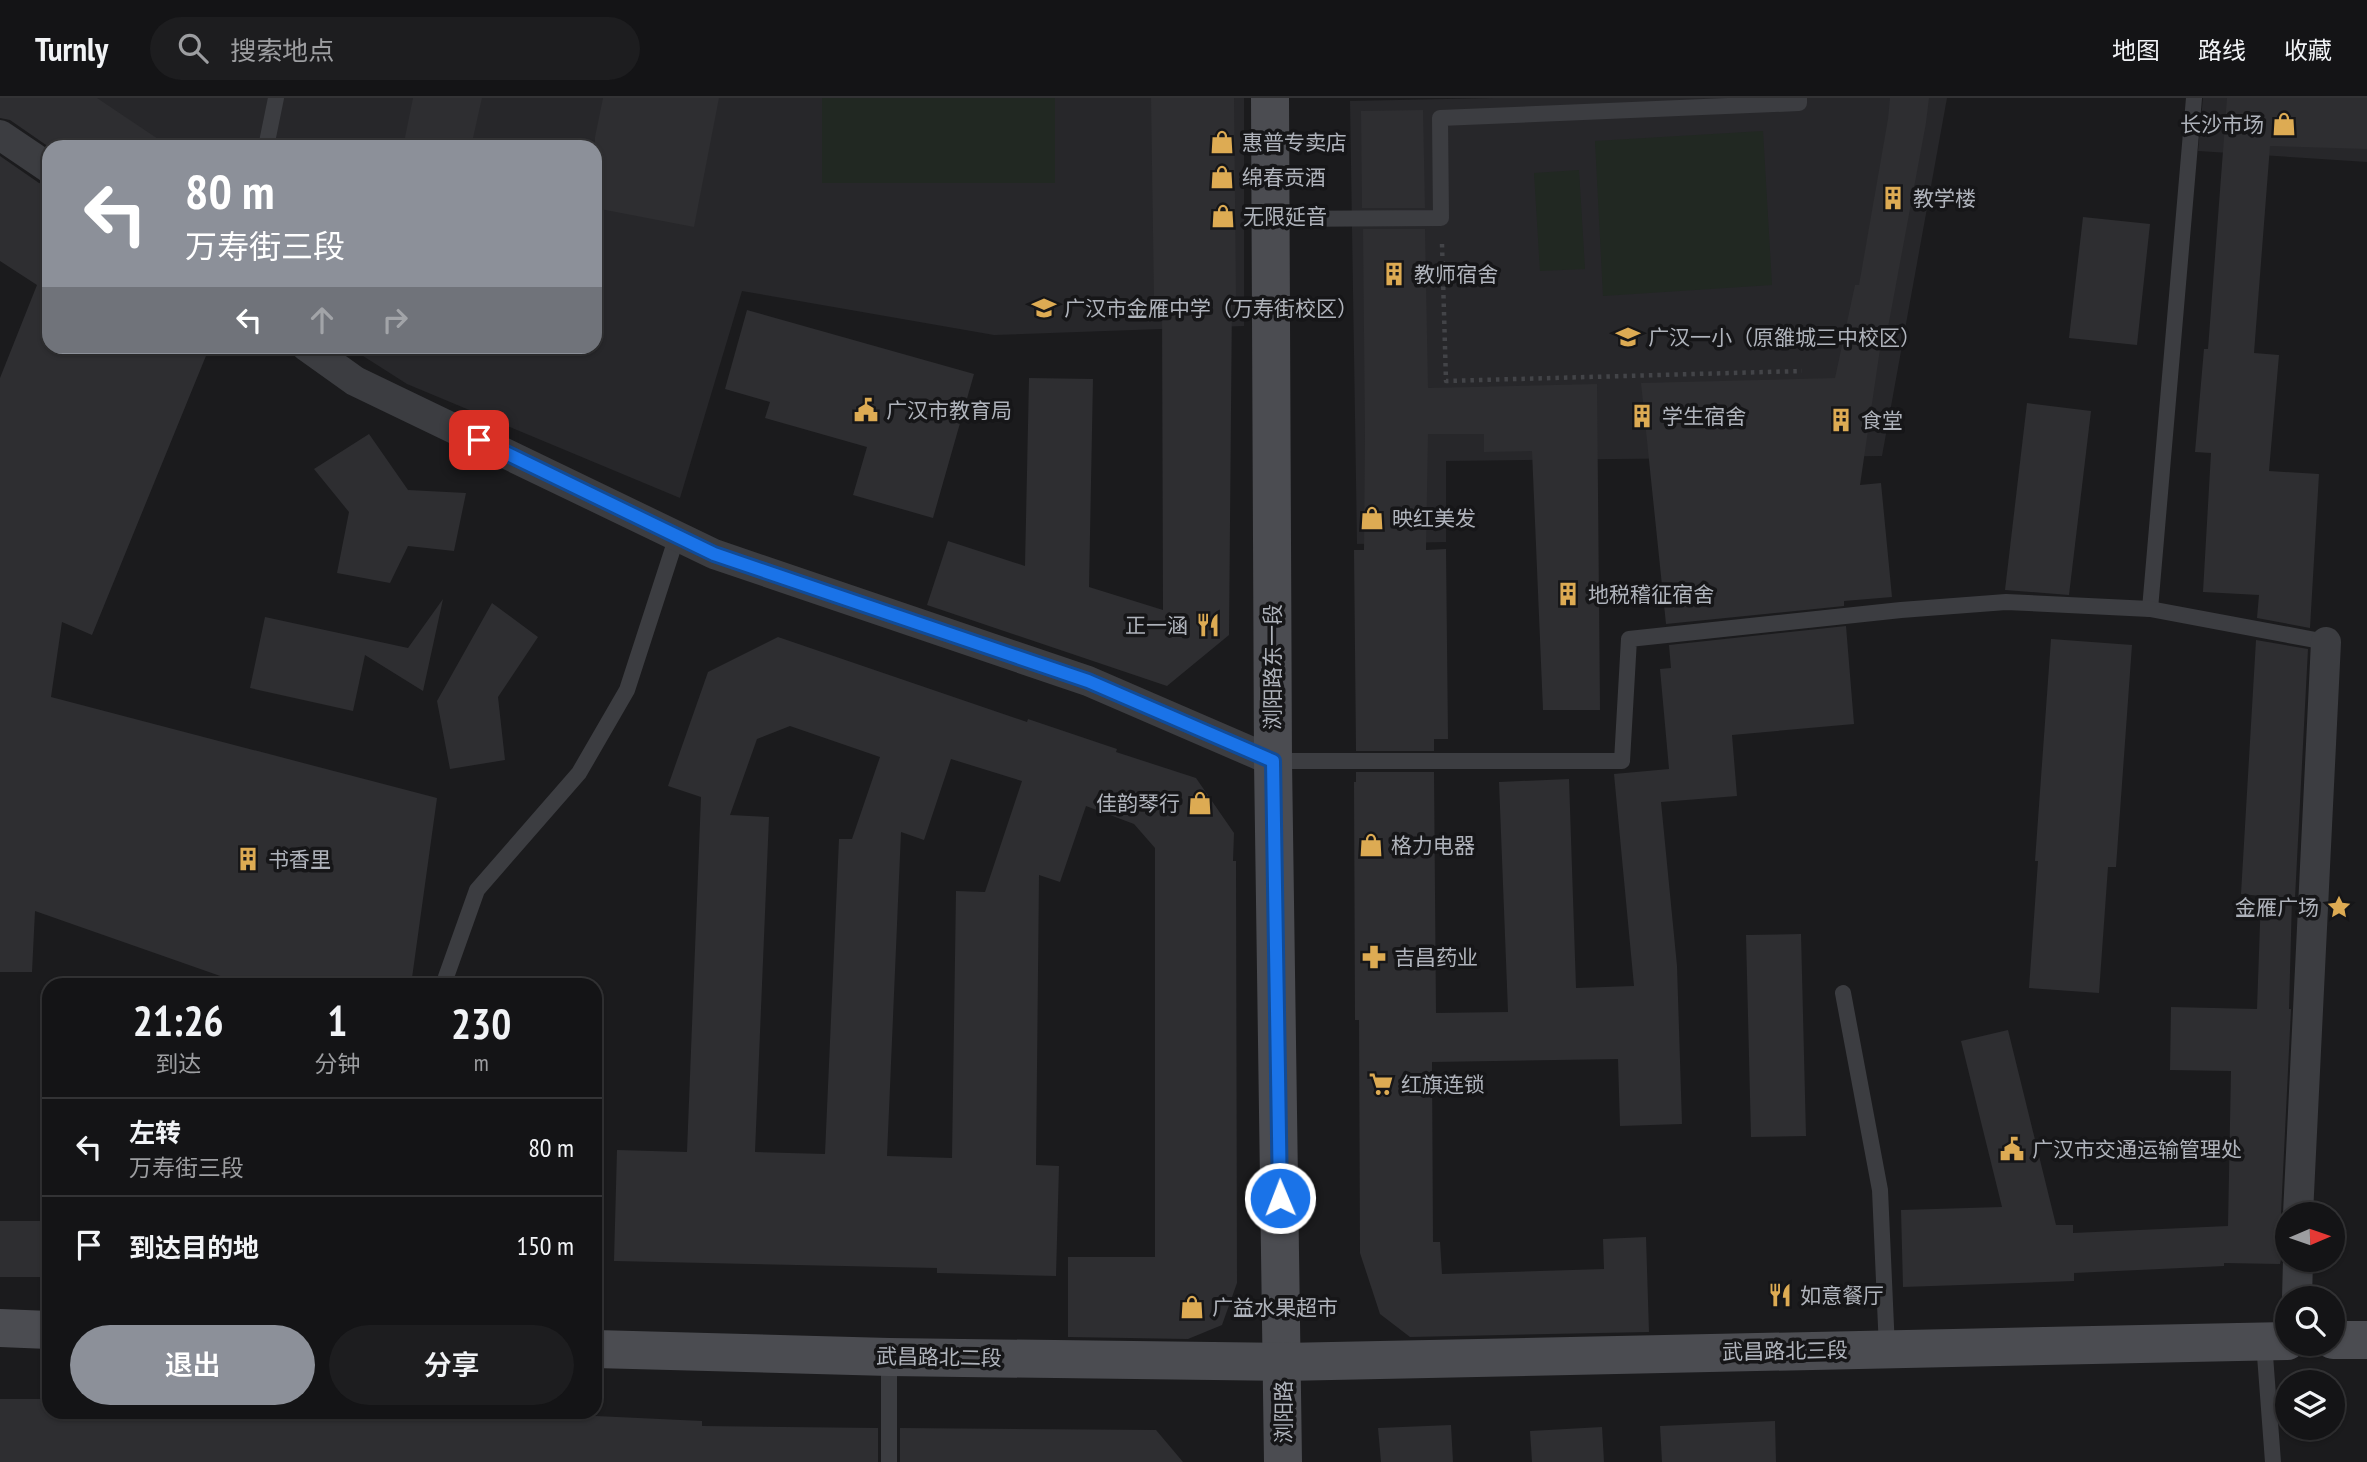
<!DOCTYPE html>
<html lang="zh">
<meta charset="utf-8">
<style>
:root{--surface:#141416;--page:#1d1d1f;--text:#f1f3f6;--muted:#9d9ea1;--line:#333335;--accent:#8c9099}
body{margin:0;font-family:"PT Sans Narrow","Noto Sans SC",sans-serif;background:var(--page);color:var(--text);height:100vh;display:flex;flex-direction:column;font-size:26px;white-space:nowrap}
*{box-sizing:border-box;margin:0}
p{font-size:23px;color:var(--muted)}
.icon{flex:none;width:38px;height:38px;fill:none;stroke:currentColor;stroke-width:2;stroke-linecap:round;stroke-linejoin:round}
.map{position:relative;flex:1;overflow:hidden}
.side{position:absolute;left:42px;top:880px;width:560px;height:441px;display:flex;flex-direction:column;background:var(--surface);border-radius:21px;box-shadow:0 2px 5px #0004,0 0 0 2px var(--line)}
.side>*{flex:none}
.guide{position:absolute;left:42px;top:42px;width:560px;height:214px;border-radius:21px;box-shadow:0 2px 5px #0004,0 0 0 2px var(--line);background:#8c9099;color:#fff;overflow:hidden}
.needle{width:46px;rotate:88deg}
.fabs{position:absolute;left:2275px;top:1104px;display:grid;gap:14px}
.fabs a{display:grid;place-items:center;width:70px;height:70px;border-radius:50%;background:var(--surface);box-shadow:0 2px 5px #0004,0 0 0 2px var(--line);font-size:35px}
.pin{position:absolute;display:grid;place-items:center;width:60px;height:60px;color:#fff;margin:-30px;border-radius:14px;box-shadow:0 4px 10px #0006}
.me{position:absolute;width:77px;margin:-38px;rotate:359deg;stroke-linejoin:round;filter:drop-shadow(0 0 5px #0008)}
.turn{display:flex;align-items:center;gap:24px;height:147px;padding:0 28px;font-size:32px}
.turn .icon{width:91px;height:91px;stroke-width:2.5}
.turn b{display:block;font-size:49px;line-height:60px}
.lanes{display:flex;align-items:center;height:66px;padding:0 28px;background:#0003;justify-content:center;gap:35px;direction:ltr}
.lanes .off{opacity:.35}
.eta{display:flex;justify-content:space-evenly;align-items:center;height:119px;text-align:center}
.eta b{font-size:42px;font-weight:600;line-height:49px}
.cta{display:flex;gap:14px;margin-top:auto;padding:14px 28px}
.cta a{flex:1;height:80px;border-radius:42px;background:var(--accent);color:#fff;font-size:28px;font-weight:600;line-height:80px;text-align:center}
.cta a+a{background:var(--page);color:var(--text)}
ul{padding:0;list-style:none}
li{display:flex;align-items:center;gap:21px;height:98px;padding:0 28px;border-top:2px solid var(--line)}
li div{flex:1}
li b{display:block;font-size:26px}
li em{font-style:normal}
header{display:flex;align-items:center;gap:42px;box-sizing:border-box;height:98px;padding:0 35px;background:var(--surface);border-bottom:2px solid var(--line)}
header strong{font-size:33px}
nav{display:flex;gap:38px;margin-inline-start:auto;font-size:24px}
.search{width:490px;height:63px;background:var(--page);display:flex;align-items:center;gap:18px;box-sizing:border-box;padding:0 24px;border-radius:38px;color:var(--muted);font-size:26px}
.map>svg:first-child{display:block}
.built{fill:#27272a}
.green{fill:#212822}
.building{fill:#2e2e31;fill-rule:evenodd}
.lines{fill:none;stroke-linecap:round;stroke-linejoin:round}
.path{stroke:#434448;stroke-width:4.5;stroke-dasharray:3.5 5;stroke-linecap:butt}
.lane{stroke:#3c3d41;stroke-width:16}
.street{stroke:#3c3d41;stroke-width:30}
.secondary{stroke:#4b4c51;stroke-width:38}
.route-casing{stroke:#114b97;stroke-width:18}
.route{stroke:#1a73e8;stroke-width:12}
.labels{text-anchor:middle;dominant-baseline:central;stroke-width:7;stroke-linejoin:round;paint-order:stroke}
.poi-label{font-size:21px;fill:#afb3bb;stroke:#161618;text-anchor:start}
.street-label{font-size:21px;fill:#afb3bb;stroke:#161618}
</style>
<header>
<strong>Turnly</strong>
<div class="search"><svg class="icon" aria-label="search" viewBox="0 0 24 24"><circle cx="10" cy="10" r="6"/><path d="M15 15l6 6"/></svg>搜索地点</div>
<nav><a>地图</a><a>路线</a><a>收藏</a></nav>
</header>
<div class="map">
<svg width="2367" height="1364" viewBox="0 0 2367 1364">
<rect width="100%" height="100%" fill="#1b1b1d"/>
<g class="built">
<path d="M 0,0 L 1244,0 L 1244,228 L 994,237 L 742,193 L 680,400 L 407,286 L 349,249 L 595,248 L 595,49 L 56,49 Z"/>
<path d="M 1493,0 L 1947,0 L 1882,358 L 1446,363 L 1446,444 L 1357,446 L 1350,3 Z"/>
<path d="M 2203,0 L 2367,0 L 2367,64 L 2198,53 Z"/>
</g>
<g class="green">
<rect x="822" y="0" width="233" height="85"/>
<path d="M 1763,33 L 1772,187 L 1603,198 L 1595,43 Z"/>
<path d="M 1579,72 L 1585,171 L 1540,173 L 1534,75 Z"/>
</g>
<g class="building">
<path d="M 0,0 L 97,0 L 170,49 L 49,49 L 10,22 L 0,20 Z"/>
<path d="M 413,0 L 482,0 L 471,49 L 403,49 Z"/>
<path d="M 603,0 L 719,0 L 694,129 L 595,110 L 595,39 Z"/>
<path d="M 1151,0 L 1234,0 L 1236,200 L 1232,200 L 1229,537 L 1167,588 L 927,507 L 948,443 L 1025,468 L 1029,280 L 1093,281 L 1089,489 L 1163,512 L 1162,201 L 1154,201 Z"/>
<path d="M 1890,0 L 1929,0 L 1926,25 L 1884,251 L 1880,251 L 1860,387 L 1881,385 L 1892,499 L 1844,503 L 1844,508 L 1666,526 L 1641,285 L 1835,280 L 1855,187 L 1859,187 L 1888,21 Z"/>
<path d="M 2227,0 L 2367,0 L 2367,51 L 2270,48 L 2254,255 L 2279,257 L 2269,373 L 2319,376 L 2310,530 L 2257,520 L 2259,497 L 2203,494 L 2211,355 L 2195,354 L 2204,251 L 2208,251 Z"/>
<path d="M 1423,12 L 1425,110 L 1362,110 L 1361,13 Z"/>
<path d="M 0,58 L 39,85 L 49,87 L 49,248 L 210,248 L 92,537 L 62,524 L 51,599 L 437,700 L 411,887 L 226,887 L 226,880 L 35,813 L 32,874 L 0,874 L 0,280 L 37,187 L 0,163 Z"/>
<path d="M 2083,119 L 2150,126 L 2137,247 L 2069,240 Z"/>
<path d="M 1363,131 L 1425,131 L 1428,290 L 1597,286 L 1600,612 L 1543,612 L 1532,353 L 1484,354 L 1484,336 L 1428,336 L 1426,452 L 1446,451 L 1448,641 L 1434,641 L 1434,653 L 1356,653 L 1354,452 L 1364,452 L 1365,337 Z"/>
<path d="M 747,212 L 974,276 L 933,420 L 853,397 L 867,349 L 765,320 L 770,304 L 725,291 Z"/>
<path d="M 2027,305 L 2091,313 L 2069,497 L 2005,492 Z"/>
<path d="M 369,336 L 408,392 L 466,395 L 454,453 L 408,448 L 390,485 L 337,475 L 349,414 L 314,371 Z"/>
<path d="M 443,501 L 423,593 L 365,557 L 353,613 L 250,590 L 265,519 L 408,550 Z"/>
<path d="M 492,505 L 538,539 L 498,599 L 505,662 L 450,671 L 437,603 Z"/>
<path d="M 1846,528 L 1854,626 L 1732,637 L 1737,698 L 1661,704 L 1677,868 L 1682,1026 L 1620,1028 L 1618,961 L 1432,964 L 1433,1144 L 1440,1144 L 1442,1176 L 1604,1171 L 1603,1141 L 1646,1139 L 1649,1234 L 1410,1239 L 1380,1216 L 1360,1155 L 1359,922 L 1355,922 L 1354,684 L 1356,684 L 1356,674 L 1434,674 L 1436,915 L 1508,914 L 1499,684 L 1569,681 L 1576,890 L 1634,888 L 1614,676 L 1669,671 L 1660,571 L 1671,570 L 1669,547 Z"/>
<path d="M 778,539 L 1027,624 L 1028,621 L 1117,651 L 1116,654 L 1196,680 L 1234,735 L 1233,763 L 1236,763 L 1237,1185 L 1222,1227 L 1188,1241 L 1068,1239 L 1068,1159 L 1155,1159 L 1155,750 L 1134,726 L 1086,708 L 1060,784 L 1039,777 L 1036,1067 L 1059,1068 L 1056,1178 L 937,1175 L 937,1170 L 614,1163 L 617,1052 L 687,1054 L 701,699 L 668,688 L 708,574 ZM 790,628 L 880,659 L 852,741 L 839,741 L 825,1056 L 755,1054 L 769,719 L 730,717 L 757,641 ZM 951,661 L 1022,683 L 985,794 L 956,793 L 952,1060 L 887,1058 L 901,734 L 924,742 Z"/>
<path d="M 2051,541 L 2132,547 L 2116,769 L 2108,769 L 2099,895 L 2029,890 L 2038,763 L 2035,763 Z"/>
<path d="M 2256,542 L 2308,551 L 2295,800 L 2292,800 L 2289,911 L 2291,911 L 2281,1115 L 2282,1123 L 2287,1129 L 2287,1149 L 2283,1153 L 2280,1166 L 2224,1165 L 2224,1168 L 2074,1175 L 2074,1183 L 1903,1189 L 1901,1112 L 2002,1109 L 1961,943 L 2008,932 L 2056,1127 L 2073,1127 L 2073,1135 L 2228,1128 L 2231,973 L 2170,972 L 2171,909 L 2257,911 L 2261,798 L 2241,796 Z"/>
<path d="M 1801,836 L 1806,1038 L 1751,1039 L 1746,837 Z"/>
<rect x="0" y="1123" width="49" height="56"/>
<path d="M 0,1301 L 49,1301 L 49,1314 L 511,1314 L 702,1323 L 702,1328 L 878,1330 L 878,1364 L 0,1364 Z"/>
<path d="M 1775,1323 L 1776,1364 L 1662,1364 L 1660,1328 Z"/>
<path d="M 1451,1327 L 1453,1364 L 1381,1364 L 1378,1330 Z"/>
<path d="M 1602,1329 L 1604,1364 L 1532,1364 L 1530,1333 Z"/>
<path d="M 900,1330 L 1156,1332 L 1183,1364 L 900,1364 Z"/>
</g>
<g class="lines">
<path class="path" d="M 1442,146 L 1446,283 L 1802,273"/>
<g class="lane">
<path d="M 266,49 L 276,0"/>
<path d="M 1270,121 L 1441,120 L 1440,20 L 1799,5 L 1799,0"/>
<path d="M 2150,511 L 2194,0"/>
<path d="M 1273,663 L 1622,663 L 1629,541 L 1901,512 L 2006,504 L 2150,511 L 2326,544"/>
<path d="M 445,887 L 446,879 L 477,792 L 579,675 L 627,592 L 677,438"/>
<path d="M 1843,895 L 1880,1092 L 1887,1251"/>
<path d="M 2264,1244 L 2273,1364"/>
<path d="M 889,1364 L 889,1259"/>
</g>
<g class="street">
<path d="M 0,37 L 49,70"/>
<path d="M 306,248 L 355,283 L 714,456 L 1088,583 L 1273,663"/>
<path d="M 2298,1116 L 2326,544"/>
<path d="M 2297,1200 L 2298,1162"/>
</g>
<g class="secondary">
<path d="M 1270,0 L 1273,663 L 1283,1364"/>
<path d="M 0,1230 L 49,1232"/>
<path d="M 2333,1242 L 2367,1242"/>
<path d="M 595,1251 L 889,1259 L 1283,1264 L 2287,1243"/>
</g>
</g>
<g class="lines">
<g class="route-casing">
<path id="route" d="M 479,342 L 714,456 L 1088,583 L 1273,663 L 1280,1100"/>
</g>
<use href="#route" class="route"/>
</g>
<defs>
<g id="shop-bare" transform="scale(1.89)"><path d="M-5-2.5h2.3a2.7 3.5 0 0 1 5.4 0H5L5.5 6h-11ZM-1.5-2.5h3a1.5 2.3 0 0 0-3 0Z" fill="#ddab53" stroke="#161618" stroke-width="2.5" paint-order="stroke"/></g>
<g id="building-bare" transform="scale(1.89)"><path d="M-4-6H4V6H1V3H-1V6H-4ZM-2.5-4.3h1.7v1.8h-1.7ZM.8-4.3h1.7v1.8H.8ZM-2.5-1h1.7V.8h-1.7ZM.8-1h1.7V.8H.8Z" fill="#ddab53" stroke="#161618" stroke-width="2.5" paint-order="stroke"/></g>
<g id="school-bare" transform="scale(1.89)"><path d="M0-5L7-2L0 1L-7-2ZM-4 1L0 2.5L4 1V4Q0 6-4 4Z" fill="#ddab53" stroke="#161618" stroke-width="2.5" paint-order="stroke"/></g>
<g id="civic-bare" transform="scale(1.89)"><path d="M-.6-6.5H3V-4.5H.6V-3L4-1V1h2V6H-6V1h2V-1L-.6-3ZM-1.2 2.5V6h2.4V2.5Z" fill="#ddab53" stroke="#161618" stroke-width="2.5" paint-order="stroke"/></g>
<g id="restaurant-bare" transform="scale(1.89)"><path d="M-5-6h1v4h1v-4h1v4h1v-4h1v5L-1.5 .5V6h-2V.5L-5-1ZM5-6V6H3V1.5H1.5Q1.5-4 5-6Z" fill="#ddab53" stroke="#161618" stroke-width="2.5" paint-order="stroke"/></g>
<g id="sight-bare" transform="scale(1.89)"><path d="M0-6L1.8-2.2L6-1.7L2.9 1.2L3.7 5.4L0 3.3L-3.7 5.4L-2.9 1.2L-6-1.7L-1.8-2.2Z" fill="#ddab53" stroke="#161618" stroke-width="2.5" paint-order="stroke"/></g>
<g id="pharmacy-bare" transform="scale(1.89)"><path d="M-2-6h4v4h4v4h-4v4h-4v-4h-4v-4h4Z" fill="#ddab53" stroke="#161618" stroke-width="2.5" paint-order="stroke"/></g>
<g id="supermarket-bare" transform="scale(1.89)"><path d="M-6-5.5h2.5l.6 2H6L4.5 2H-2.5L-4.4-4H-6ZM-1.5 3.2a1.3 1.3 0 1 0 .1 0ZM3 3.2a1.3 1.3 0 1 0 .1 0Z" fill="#ddab53" stroke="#161618" stroke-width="2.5" paint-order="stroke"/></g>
</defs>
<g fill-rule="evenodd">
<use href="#shop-bare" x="2284" y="26"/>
<use href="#shop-bare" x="1222" y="44"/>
<use href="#shop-bare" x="1222" y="79"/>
<use href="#building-bare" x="1893" y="100"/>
<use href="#shop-bare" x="1223" y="118"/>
<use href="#building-bare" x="1394" y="176"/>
<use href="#school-bare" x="1044" y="210"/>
<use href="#school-bare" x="1628" y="239"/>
<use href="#civic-bare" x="866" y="312"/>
<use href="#building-bare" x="1642" y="318"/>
<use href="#building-bare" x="1841" y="322"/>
<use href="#shop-bare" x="1372" y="420"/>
<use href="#building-bare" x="1568" y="496"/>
<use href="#restaurant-bare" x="1208" y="527"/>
<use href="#shop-bare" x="1200" y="705"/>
<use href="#shop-bare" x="1371" y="747"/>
<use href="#building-bare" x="248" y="761"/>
<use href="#sight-bare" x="2339" y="809"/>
<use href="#pharmacy-bare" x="1374" y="859"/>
<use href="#supermarket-bare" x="1381" y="986"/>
<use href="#civic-bare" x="2012" y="1051"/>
<use href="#restaurant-bare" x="1780" y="1197"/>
<use href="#shop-bare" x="1192" y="1209"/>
</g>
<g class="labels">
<g class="poi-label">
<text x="2264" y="26" text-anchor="end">长沙市场</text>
<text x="1242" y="44">惠普专卖店</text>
<text x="1242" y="79">绵春贡酒</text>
<text x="1913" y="100">教学楼</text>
<text x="1243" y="118">无限延音</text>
<text x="1414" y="176">教师宿舍</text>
<text x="1064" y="210">广汉市金雁中学（万寿街校区）</text>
<text x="1648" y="239">广汉一小（原雒城三中校区）</text>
<text x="886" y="312">广汉市教育局</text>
<text x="1662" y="318">学生宿舍</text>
<text x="1861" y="322">食堂</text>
<text x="1392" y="420">映红美发</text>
<text x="1588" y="496">地税稽征宿舍</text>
<text x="1188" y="527" text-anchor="end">正一涵</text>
<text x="1180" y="705" text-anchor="end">佳韵琴行</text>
<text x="1391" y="747">格力电器</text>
<text x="268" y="761">书香里</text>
<text x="2319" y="809" text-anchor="end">金雁广场</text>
<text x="1394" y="859">吉昌药业</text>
<text x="1401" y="986">红旗连锁</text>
<text x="2032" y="1051">广汉市交通运输管理处</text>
<text x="1800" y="1197">如意餐厅</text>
<text x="1212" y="1209">广益水果超市</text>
</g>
<g class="street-label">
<text transform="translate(1272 569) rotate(-90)">浏阳路东一段</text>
<text transform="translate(1785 1253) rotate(-1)">武昌路北三段</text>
<text transform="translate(939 1259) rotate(1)">武昌路北二段</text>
<text transform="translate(1283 1314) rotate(-90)">浏阳路</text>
</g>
</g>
</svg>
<div class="fabs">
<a><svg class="needle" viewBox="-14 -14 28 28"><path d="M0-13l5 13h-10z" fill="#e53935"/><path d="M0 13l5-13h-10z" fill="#9d9ea1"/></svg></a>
<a><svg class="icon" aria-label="search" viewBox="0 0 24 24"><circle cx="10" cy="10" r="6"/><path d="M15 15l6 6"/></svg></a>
<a><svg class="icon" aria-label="layers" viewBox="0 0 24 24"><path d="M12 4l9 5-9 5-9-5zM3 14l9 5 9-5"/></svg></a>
</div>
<div class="pin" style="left:479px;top:342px;background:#d93025"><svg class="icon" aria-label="arrive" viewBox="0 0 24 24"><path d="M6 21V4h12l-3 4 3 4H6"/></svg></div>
<svg class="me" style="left:1280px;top:1100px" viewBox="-20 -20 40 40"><circle r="17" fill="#1a73e8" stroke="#fff" stroke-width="3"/><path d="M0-11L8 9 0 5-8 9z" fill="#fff"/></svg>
<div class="guide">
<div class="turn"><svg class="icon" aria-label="left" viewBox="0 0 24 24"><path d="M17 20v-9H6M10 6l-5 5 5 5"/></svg><div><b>80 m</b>万寿街三段</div></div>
<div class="lanes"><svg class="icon" aria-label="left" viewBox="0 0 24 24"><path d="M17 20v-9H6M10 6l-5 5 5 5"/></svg><svg class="icon off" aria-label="ahead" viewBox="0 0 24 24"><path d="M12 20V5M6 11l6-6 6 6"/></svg><svg class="icon off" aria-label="right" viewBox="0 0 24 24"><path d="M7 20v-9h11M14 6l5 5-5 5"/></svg></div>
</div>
<section class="side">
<div class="eta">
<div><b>21:26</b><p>到达</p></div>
<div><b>1</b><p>分钟</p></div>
<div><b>230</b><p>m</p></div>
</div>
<ul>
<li><svg class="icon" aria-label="left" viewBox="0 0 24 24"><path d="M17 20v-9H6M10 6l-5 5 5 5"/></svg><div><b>左转</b><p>万寿街三段</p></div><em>80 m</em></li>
<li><svg class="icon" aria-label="arrive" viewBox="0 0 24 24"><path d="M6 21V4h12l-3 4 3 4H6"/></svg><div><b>到达目的地</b></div><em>150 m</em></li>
</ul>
<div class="cta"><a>退出</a><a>分享</a></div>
</section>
</div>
